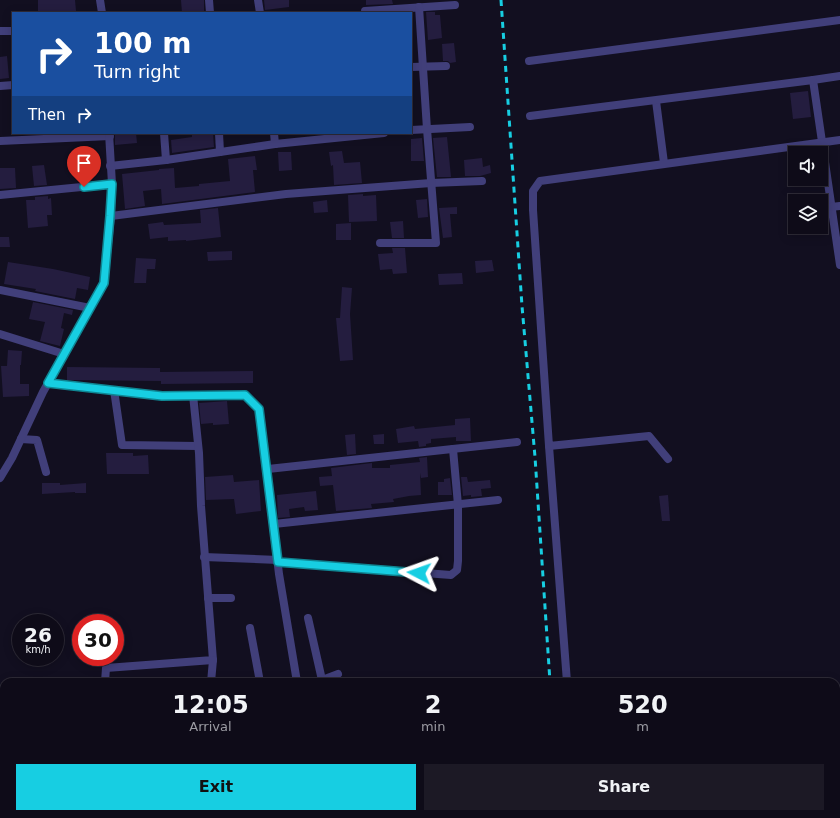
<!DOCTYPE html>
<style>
:root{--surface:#0e0b18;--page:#1c1925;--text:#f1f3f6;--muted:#9b9ba2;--line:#2e2b37;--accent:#17cee2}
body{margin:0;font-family:"DejaVu Sans",sans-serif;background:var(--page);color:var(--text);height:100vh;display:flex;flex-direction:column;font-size:15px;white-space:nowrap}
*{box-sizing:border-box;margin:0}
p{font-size:13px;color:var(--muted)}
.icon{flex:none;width:22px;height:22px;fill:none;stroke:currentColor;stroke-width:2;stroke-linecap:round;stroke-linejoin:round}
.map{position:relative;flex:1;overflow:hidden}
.drawer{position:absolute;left:0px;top:678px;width:840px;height:140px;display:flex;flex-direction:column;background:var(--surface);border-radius:12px 12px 0 0;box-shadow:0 2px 10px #0003,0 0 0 1px var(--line)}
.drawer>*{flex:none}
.hud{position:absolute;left:12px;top:12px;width:400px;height:122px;border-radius:0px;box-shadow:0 2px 10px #0003,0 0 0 1px var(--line);background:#1a4fa0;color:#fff;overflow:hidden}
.buttons{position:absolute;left:788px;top:146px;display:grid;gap:8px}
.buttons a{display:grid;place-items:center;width:40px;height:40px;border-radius:0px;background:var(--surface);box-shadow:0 2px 10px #0003,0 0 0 1px var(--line);font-size:20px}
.speed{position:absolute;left:12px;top:614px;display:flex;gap:8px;font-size:20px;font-weight:700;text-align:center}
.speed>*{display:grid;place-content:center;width:52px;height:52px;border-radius:50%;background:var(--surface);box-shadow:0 2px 10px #0003,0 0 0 1px var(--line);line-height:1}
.speed small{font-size:10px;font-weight:400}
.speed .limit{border:6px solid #d22;background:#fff;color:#111}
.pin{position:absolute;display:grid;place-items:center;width:34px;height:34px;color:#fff;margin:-41px -17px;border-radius:50% 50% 50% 0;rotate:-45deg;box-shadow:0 0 4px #0007}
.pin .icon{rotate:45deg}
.me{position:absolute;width:44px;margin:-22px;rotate:274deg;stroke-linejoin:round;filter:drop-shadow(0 0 3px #0008)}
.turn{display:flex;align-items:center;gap:14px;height:84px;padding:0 16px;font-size:18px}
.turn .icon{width:52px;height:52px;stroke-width:2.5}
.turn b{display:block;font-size:28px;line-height:34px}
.then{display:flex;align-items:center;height:38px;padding:0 16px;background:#0003;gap:8px;font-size:15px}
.eta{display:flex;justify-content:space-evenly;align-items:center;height:68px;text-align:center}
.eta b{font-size:24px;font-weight:700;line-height:28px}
.cta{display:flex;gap:8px;margin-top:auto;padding:8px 16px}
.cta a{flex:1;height:46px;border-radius:0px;background:var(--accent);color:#111;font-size:16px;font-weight:700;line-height:46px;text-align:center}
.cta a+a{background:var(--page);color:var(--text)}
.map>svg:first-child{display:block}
.building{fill:#241d3f}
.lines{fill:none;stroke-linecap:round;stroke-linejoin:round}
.street{stroke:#413f7a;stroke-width:8}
.rail{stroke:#17cee2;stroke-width:3;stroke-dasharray:6 5;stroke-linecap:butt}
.route-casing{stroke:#0f8693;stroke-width:10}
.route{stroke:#17cee2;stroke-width:7}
</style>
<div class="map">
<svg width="840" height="818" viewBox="0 0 840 818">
<rect width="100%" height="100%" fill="#120f20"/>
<g class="building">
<path d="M 38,0 L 75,0 L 76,11 L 38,13 Z"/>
<path d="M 181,0 L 204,0 L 204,13 L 182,13 Z"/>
<path d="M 264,0 L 289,0 L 289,7 L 265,10 Z"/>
<path d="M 366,0 L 392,0 L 393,4 L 366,5 Z"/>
<path d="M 426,12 L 435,12 L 435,15 L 440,15 L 442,38 L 428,40 Z"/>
<path d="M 454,43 L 456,62 L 450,63 L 448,61 L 443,61 L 442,44 Z"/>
<path d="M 7,56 L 9,78 L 0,79 L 0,57 Z"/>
<path d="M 808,91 L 811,117 L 793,119 L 790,93 Z"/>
<path d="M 115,133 L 136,133 L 137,143 L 115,145 Z"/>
<path d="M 192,133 L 213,133 L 214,147 L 172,153 L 171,140 L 192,137 Z"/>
<path d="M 447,137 L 451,177 L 437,177 L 433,138 Z"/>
<path d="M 422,138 L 424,161 L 411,161 L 411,139 Z"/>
<path d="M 342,151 L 344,163 L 360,162 L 362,183 L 334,185 L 333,165 L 331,166 L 329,152 Z"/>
<path d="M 278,152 L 291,152 L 292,170 L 279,171 Z"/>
<path d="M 255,156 L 257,170 L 253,170 L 255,192 L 162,204 L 161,189 L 143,191 L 145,206 L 125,209 L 122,174 L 159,170 L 159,169 L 174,168 L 175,188 L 199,186 L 199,184 L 230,181 L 228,159 Z"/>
<path d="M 482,158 L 483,167 L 490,165 L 491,173 L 480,176 L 465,176 L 464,160 Z"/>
<path d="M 44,165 L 47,185 L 34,186 L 32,166 Z"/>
<path d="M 0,168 L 15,168 L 16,188 L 0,189 Z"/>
<path d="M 363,194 L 363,196 L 376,195 L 377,221 L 349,222 L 348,195 Z"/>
<path d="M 48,196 L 48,199 L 51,198 L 52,215 L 47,215 L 48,226 L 28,228 L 26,200 L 35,200 L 35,197 Z"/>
<path d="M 427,199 L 428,217 L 418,218 L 416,200 Z"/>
<path d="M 327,200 L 328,212 L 314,213 L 313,202 Z"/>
<path d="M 457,207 L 457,214 L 450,214 L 452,237 L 443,238 L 439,208 Z"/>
<path d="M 218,208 L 221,237 L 186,241 L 186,240 L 168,241 L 168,237 L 150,239 L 148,224 L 163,222 L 164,225 L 201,223 L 200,210 Z"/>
<path d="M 403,221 L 404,238 L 392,238 L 390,222 Z"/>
<path d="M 351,223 L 351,240 L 336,240 L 336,224 Z"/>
<path d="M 0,237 L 9,237 L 10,247 L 0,247 Z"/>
<path d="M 392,248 L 405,248 L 407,273 L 393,274 L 392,269 L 380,270 L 378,254 L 393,253 Z"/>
<path d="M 232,251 L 232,260 L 208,261 L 207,252 Z"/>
<path d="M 136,258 L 156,259 L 155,269 L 147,269 L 146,283 L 134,283 Z"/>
<path d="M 492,260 L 494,271 L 476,273 L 475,261 Z"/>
<path d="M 8,262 L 53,269 L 90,277 L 88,290 L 77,288 L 75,299 L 35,291 L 36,289 L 4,284 Z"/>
<path d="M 462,273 L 463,284 L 439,285 L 438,274 Z"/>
<path d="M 342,287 L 352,288 L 350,314 L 353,360 L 340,361 L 336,318 L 340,318 Z"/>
<path d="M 33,302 L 73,310 L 72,315 L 64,313 L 61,328 L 64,329 L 60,346 L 40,341 L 45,322 L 29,319 Z"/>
<path d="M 8,350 L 22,351 L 21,365 L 20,365 L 20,384 L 29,384 L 29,396 L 3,397 L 1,366 L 7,366 Z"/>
<path d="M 67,367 L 160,368 L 160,372 L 253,371 L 253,383 L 161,384 L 161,381 L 67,380 Z"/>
<path d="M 227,401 L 229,424 L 213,425 L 213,423 L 201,424 L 199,403 Z"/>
<path d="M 470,418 L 471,441 L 456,441 L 456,437 L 431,439 L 431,443 L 426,444 L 426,446 L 419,447 L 418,441 L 398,443 L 396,429 L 414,426 L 415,429 L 455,425 L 455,419 Z"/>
<path d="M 355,434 L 356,454 L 347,455 L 345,435 Z"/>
<path d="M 384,434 L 384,444 L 374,444 L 373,435 Z"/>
<path d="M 106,453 L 133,453 L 133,456 L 148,455 L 149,474 L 107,474 Z"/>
<path d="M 427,457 L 428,477 L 421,478 L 420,473 L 421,495 L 409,496 L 393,499 L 394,502 L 371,504 L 372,508 L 336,511 L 333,485 L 320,486 L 319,477 L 332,476 L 331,468 L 372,463 L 372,468 L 390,468 L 390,465 L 420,462 L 419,458 Z"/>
<path d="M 233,475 L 234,482 L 259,480 L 261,511 L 236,514 L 234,499 L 206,500 L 205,477 Z"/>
<path d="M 461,477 L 467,477 L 468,482 L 490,480 L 491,488 L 481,489 L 482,496 L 471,497 L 471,495 L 463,496 Z"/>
<path d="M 450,478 L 452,495 L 438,495 L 438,482 L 444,482 L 444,479 Z"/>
<path d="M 42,483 L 60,483 L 60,485 L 86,483 L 86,493 L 75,493 L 75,492 L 42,494 Z"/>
<path d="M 316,491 L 318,510 L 305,511 L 304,507 L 289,509 L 290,517 L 278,518 L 277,495 Z"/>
<path d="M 668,495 L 670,521 L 662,521 L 659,496 Z"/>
</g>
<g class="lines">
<g class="street">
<path d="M 100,0 L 102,13"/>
<path d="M 209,0 L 210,13"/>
<path d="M 258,0 L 260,13"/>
<path d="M 365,11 L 455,5"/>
<path d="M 0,31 L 13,31"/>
<path d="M 529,61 L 840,20"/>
<path d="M 411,67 L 446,66"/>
<path d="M 840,76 L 813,80 L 840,265"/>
<path d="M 0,86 L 13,85"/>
<path d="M 656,101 L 664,163"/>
<path d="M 530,116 L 813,80"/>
<path d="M 411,130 L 470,127"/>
<path d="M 164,133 L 166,160"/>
<path d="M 219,133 L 220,152"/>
<path d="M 274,133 L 275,144"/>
<path d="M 0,141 L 110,136"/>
<path d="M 110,166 L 166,160 L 275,144 L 384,133"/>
<path d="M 0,195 L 112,184"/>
<path d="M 831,207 L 840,206"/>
<path d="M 111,216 L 286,194 L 431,183 L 482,181"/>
<path d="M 380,243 L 436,243 L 427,129 L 419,7"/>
<path d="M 0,290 L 90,308"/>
<path d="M 0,334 L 64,354"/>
<path d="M 48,383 L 162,396 L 245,395 L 259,409 L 279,574 L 297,682"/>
<path d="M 114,390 L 122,445 L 198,446"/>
<path d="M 21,439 L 37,440 L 46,472"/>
<path d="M 549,446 L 567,682"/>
<path d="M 668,459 L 649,436 L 549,446 L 533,210 L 533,191 L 540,181 L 840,140"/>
<path d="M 268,469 L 517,442"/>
<path d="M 0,478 L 12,458 L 43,392 L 104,283 L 111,216 L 112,184 L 109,133"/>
<path d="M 274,524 L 498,500"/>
<path d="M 204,557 L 278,560"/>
<path d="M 278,562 L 451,575 L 457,570 L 458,561 L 458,505 L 453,449"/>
<path d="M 208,598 L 231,598"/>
<path d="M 308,618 L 322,680"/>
<path d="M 250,628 L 260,682"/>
<path d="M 105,682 L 106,668 L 213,660 L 201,506 L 199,453 L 193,395"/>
<path d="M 211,682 L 213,660"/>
<path d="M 317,682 L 338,674"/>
<path d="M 110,814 L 110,818"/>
<path d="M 233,814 L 233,818"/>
<path d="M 578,814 L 578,818"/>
</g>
<g class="rail">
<path d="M 501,0 L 522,306 L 535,457 L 550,682"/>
<path d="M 560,814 L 560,818"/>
</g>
</g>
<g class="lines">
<g class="route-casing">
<path id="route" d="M 84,187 L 112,184 L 110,216 L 104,283 L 48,383 L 162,396 L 245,395 L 259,409 L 278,562 L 419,573"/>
</g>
<use href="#route" class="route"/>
</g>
</svg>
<div class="buttons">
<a><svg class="icon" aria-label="sound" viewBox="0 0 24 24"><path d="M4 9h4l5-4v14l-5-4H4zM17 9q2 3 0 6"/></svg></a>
<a><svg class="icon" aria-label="layers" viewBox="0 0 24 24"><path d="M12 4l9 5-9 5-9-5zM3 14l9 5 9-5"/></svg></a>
</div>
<div class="speed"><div>26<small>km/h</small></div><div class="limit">30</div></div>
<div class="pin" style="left:84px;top:187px;background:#d93025"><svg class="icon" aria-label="arrive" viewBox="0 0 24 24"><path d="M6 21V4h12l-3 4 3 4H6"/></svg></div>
<svg class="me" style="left:419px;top:573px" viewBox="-20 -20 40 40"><path d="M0-17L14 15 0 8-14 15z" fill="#17cee2" stroke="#fff" stroke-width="4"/></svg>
<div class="hud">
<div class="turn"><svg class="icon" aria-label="right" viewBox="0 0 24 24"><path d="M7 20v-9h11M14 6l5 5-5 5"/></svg><div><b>100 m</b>Turn right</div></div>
<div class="then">Then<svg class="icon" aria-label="right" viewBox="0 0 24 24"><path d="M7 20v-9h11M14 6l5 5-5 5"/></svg></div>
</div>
<section class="drawer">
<div class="eta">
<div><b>12:05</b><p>Arrival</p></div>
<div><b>2</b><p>min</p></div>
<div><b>520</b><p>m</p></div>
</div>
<div class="cta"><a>Exit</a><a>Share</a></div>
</section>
</div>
